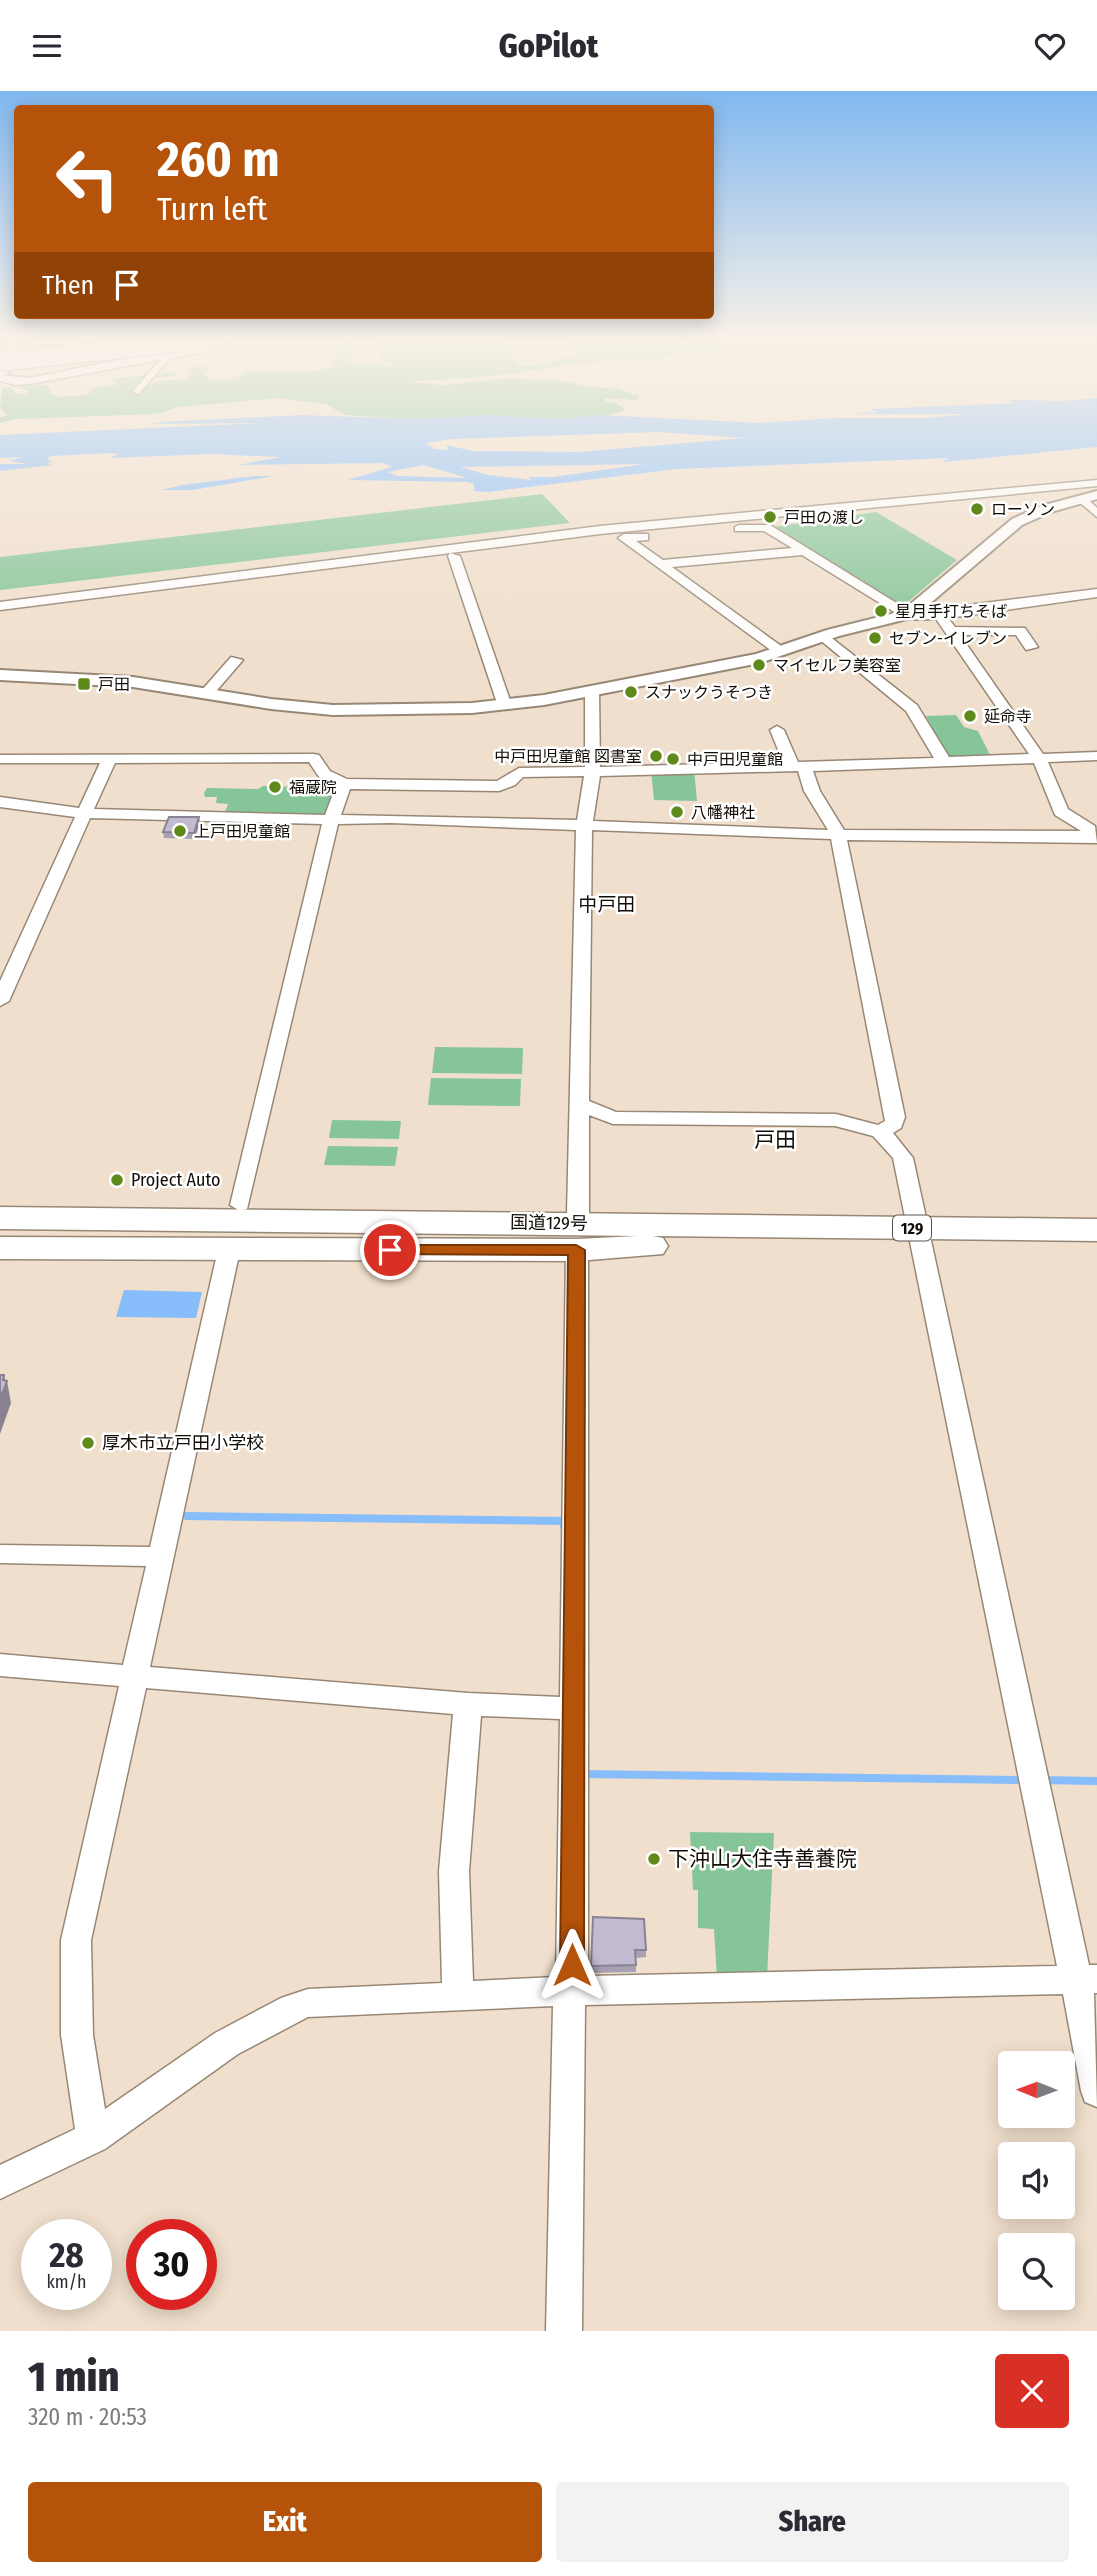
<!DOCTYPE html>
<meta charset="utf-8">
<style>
:root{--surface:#fff;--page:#f2f2f3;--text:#2b2b33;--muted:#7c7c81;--accent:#b45309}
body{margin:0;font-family:"Fira Sans Condensed","Noto Sans JP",sans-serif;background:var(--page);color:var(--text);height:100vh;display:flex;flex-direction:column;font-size:26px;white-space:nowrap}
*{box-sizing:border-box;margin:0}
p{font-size:23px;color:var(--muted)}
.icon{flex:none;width:38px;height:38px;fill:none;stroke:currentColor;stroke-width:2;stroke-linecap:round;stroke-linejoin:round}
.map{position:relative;height:2240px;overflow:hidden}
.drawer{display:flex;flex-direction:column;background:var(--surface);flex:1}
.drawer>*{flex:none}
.hud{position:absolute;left:14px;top:14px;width:700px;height:214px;border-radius:7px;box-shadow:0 4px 18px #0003;background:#b45309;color:#fff;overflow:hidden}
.needle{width:46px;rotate:271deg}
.fabs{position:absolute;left:998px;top:1960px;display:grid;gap:14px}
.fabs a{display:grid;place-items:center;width:77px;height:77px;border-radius:7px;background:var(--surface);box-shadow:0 4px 18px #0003;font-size:35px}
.speed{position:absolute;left:21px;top:2128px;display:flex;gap:14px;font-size:35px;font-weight:700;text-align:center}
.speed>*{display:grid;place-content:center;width:91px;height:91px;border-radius:50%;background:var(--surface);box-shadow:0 4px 18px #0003;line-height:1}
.speed small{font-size:18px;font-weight:400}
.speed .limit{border:10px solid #d22;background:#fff;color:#111}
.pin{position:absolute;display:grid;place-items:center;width:60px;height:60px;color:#fff;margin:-30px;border:4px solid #fff;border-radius:50%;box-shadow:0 2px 7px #0007}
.me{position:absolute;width:77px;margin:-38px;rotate:0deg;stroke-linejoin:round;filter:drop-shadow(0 0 5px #0008)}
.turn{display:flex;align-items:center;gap:24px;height:147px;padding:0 28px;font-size:32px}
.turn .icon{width:91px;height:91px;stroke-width:2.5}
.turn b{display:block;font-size:49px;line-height:60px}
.then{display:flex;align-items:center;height:66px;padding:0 28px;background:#0003;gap:14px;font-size:26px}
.round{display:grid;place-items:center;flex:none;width:74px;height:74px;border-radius:7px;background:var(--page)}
.summary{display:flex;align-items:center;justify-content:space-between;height:119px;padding:0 28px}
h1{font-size:42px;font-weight:800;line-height:52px}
.cta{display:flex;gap:14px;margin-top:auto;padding:14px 28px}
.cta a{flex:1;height:80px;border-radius:7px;background:var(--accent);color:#fff;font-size:28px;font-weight:800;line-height:80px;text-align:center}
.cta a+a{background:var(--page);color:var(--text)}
header{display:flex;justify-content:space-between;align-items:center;height:91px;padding:0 28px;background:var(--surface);font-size:32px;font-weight:800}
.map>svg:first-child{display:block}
.green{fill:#86c598}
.water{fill:#87bdfb;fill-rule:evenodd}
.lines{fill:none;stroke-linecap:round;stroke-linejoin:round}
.stream{stroke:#87bdfb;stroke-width:8}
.minor-casing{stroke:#978775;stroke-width:3}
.tertiary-casing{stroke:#978775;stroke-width:4}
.primary-casing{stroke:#978775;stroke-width:4}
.trunk-casing{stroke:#978775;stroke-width:3}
.motorway-casing{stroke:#978775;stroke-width:4}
.minor{fill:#fff;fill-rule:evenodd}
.tertiary{fill:#fff;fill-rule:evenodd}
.primary{fill:#fff;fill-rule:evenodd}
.trunk{fill:#fff;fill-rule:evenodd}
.motorway{fill:#fff;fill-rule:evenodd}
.motorway-bridge-casing{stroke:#978775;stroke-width:20;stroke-linecap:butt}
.motorway-bridge{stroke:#fff;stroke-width:18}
.wall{fill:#a7a0b3}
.shaded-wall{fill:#888292}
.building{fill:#c2bad0;stroke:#888292;stroke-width:2}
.route{fill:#b45309;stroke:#753606;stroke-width:2}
.poi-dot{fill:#5f8918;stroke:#fff;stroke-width:2.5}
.labels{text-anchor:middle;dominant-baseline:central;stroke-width:5;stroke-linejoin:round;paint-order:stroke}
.far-poi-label{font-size:16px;fill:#110c06;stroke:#fff;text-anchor:start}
.shield{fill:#fff;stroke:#585551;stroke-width:2}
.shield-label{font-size:16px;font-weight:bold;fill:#110c06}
.poi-label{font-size:18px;fill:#110c06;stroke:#fff;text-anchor:start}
.street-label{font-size:18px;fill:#110c06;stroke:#fff}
.neighbourhood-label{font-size:19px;fill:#110c06;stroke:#fff}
.quarter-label{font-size:21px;fill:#110c06;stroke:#fff}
.near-poi-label{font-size:21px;fill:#110c06;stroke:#fff;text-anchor:start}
</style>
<header><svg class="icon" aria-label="menu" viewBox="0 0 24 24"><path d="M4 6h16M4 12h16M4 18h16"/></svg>GoPilot<svg class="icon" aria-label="heart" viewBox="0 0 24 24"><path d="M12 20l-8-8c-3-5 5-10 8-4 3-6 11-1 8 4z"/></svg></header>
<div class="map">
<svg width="1097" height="2240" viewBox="0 0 1097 2240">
<rect width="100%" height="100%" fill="#f0dfcc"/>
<g class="green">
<path d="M 349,246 L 356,248 L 350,262 L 353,264 L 347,270 L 349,272 L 398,274 L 383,270 L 373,252 L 364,248 L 500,246 L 519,274 L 514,275 L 531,275 L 576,265 L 566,246 L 686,246 L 678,253 L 718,251 L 732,255 L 722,260 L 704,259 L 648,268 L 586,271 L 510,283 L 409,291 L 442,294 L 509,287 L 563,290 L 584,295 L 617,298 L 640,305 L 636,309 L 605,307 L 605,311 L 616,312 L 626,319 L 607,324 L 561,328 L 486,324 L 414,328 L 344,324 L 326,313 L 278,307 L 178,316 L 156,323 L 15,328 L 0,332 L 0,327 L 7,324 L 0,317 L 3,296 L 11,296 L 16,303 L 26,303 L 28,300 L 16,296 L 48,294 L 51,303 L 60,306 L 88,304 L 92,297 L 115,294 L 115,289 L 109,288 L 173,281 L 178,284 L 150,288 L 150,292 L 137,301 L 156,290 L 186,288 L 191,282 L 185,277 L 208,275 L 210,278 L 202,282 L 211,289 C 219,289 232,289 239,285 C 242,284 244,281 247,280 C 277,279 306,285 334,275 L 330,271 L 338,264 L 335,259 L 340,258 L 339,251 Z"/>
<path d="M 542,403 L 570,432 L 0,499 L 0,466 Z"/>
<path d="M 876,421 L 957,469 L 903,515 L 897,515 L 767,437 Z"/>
<path d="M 956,624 L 964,636 L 978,640 L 991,666 L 949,668 L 926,625 Z"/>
<path d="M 694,678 L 697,710 L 654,709 L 651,680 Z"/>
<path d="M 263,695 L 339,697 L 329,724 L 225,721 L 228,713 L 216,712 L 217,706 L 205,706 L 204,702 L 207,697 L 258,698 Z"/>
<path d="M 435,956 L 523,957 L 522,983 L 432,982 Z"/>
<path d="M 431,987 L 521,988 L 520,1015 L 428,1014 Z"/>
<path d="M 332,1029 L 401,1030 L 399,1048 L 329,1047 Z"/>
<path d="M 328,1055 L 398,1056 L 395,1075 L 324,1074 Z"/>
<path d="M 690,1741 L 774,1742 L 767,1886 L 717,1887 L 714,1838 L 698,1837 L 698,1799 L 693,1799 Z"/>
</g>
<g class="water">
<path d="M 1097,307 L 1097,356 L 943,371 L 949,367 L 677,378 L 488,401 L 474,400 L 474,393 L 468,391 L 348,389 L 392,376 L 383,372 L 238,374 L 281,366 L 211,363 L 110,367 L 119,363 L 110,362 L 50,365 L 47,369 L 53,370 L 47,373 L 53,374 L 0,380 L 0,373 L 29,373 L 9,370 L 22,366 L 0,367 L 0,344 L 259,332 L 150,333 L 161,331 L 303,324 L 414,328 L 486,324 L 556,328 L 600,324 L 760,332 L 837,327 L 928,327 L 966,323 L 848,323 L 877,321 L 871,318 L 1017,312 L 1008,310 L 1011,309 L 1063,310 ZM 659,341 L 745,347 L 579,361 L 473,360 L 446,354 L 449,359 L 434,358 L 426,352 L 452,348 ZM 645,373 L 553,386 L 528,386 L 532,389 L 488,384 L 460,376 ZM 423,374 L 468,387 L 397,385 L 388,381 Z"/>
<path d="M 255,385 L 274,385 L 193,399 L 162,399 L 182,394 Z"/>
<path d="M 124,1199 L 202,1201 L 196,1227 L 116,1226 Z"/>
</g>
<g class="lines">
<g class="stream">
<path d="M 187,1425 L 565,1430 L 564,1435"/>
<path d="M 582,1683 L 1026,1689"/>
<path d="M 1040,1689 L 1097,1690"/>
</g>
<g class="minor-casing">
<g id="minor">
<path d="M 183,246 L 193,246 L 209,260 L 171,267 L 138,303 L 133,300 L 160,269 L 30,293 L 15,294 L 0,290 L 0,284 L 30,287 L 133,266 L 196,258 Z"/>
<path d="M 65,255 L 62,260 L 0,263 L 0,257 Z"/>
<path d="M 1097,389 L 1097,395 L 600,443 L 0,519 L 0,511 L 600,435 Z"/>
<path d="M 1078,406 L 1086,406 L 1097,417 L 1097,426 L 1078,410 Z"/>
<path d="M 739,434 L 770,434 L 911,521 L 1097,498 L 1097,506 L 948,527 L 955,536 L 1025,537 L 1038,556 L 1026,559 L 1016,544 L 960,544 L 1043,663 L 1097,661 L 1097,669 L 1048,671 L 1068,718 L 1095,735 L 1097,752 L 847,749 L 905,1026 L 901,1037 L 893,1042 L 913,1067 L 1089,1874 L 1097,1874 L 1097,1902 L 1094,1902 L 1097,2016 L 1085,2011 L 1081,2000 L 1063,1903 L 585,1914 L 582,2240 L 546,2240 L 553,1915 L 308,1926 L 238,1963 L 105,2058 L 0,2108 L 0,2074 L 75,2038 L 61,1944 L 61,1849 L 119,1595 L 0,1585 L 0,1563 L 123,1574 L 146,1475 L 0,1472 L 0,1454 L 150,1456 L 218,1159 L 229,1152 L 240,1159 L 150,1576 L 468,1602 L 560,1606 L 566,1159 L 577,1152 L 585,1154 L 588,1159 L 588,1885 L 1057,1875 L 893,1067 L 873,1045 L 835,1035 L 613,1033 L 589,1024 L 589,1123 L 585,1127 L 571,1127 L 567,1123 L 576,739 L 391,732 L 338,733 L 247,1118 L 240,1120 L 230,1114 L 322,733 L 90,727 L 9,910 L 0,915 L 0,890 L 75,726 L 0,716 L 0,706 L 79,717 L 100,672 L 0,672 L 0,664 L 314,663 L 319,664 L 330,680 L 347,688 L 497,690 L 519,677 L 585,676 L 585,600 L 592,596 L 599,600 L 600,676 L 783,671 L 770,639 L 777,635 L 784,639 L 798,671 L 934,667 L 906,620 L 819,548 L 817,545 L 824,541 L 917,614 L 949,666 L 1029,663 L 936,528 L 892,529 L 891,526 L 896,522 L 802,464 L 672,476 L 788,560 L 776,563 L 618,447 L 624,443 L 648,443 L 648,449 L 636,450 L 663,469 L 792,457 L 764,440 L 735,440 L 735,436 ZM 309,671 L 319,686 L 336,695 L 325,724 L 94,718 L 115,672 ZM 1034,672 L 1055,724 L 1081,740 L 844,739 L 820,700 L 813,680 ZM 798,680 L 804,700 L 828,739 L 593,730 L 600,685 ZM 584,685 L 577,729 L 341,724 L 350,698 L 499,700 L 515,694 L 523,686 ZM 592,739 L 831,748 L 885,1030 L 878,1034 L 836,1023 L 616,1021 L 589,1010 ZM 146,1597 L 453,1623 L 439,1780 L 442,1892 L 308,1898 L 281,1907 L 215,1942 L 105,2018 L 93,1944 L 91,1849 ZM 481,1625 L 560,1628 L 556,1886 L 473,1890 L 469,1780 Z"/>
<path d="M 450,462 L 460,465 L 512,615 L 510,618 L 498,615 L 448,465 Z"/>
<path d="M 231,566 L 243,569 L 212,605 L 202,605 L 202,599 Z"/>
</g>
</g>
<g class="tertiary-casing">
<path id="tertiary" d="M 1097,400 L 1097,408 L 1051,421 L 1022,434 L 920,521 L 903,529 L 839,545 L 760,572 L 544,614 L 472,622 L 333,624 L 271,618 L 133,596 L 0,589 L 0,579 L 133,586 L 271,608 L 333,614 L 472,612 L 544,604 L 756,563 L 827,539 L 891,523 L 908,515 L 1012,428 L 1041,415 Z"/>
</g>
<g class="primary-casing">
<path id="primary" d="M 10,246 L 24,246 L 8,282 L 0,287 L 0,266 Z"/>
</g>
<g class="trunk-casing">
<path id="trunk" d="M 0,1116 L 1097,1128 L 1097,1150 L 653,1145 L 663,1147 L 668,1155 L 663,1163 L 577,1170 L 0,1168 L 0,1146 L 577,1148 L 637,1145 L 0,1138 Z"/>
</g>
<g class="motorway-casing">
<path id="motorway" d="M 196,246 L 237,246 C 229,254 208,255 197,253 Z"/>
</g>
<use href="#minor" class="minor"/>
<use href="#tertiary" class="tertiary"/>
<use href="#primary" class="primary"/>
<use href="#trunk" class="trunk"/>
<use href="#motorway" class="motorway"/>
<g class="motorway-bridge-casing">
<path id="motorway-bridge" d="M 0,271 L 203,249"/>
</g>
<use href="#motorway-bridge" class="motorway-bridge"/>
</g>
<g class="wall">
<path d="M 200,732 L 194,748 L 164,747 L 163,741 Z"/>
<path d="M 593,1826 L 646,1859 L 646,1866 L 636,1867 L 636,1881 L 591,1882 Z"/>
</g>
<g class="shaded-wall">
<path d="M 199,726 L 200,732 L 194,748 L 194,742 Z"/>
<path d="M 4,1284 L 6,1292 L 7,1290 L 11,1312 L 0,1343 L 0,1308 Z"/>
</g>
<g class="building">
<path d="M 169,726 L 199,726 L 194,742 L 163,741 Z"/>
<path d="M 0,1284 L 4,1284 L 3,1289 L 7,1290 L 0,1308 Z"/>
<path d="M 593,1826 L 644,1828 L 646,1859 L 635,1859 L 636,1874 L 591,1875 Z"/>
</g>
<linearGradient id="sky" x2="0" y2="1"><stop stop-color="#81b8f0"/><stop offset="0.44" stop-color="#f8f1e8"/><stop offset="1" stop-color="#f8f1e8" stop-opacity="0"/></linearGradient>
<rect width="1097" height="560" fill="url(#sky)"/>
<path class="route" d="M 390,1154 L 576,1154 L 585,1159 L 584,1874 L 580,1882 L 572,1885 L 564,1882 L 560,1874 L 568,1164 L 384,1163 L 382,1159 Z"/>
<g class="poi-dot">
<circle cx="977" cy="418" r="7"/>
<circle cx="770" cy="426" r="7"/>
<circle cx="881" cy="520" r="7"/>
<circle cx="875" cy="547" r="7"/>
<circle cx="759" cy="574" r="7"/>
<rect x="77" y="586" width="14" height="14" rx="3.5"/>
<circle cx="631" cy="601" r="7"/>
<circle cx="970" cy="625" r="7"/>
<circle cx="656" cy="665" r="7"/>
<circle cx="673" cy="668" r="7"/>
<circle cx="275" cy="696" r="7"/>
<circle cx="677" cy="721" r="7"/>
<circle cx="180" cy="740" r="7"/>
<circle cx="117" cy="1089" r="7"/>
<circle cx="88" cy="1352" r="7"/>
<circle cx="654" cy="1768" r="7"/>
</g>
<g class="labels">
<g class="far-poi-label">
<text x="991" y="418">ローソン</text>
<text x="784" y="426">戸田の渡し</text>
<text x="895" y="520">星月手打ちそば</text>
<text x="889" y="547">セブン-イレブン</text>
<text x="773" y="574">マイセルフ美容室</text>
<text x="98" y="593">戸田</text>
<text x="645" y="601">スナックうそつき</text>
<text x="984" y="625">延命寺</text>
<text x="642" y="665" text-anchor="end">中戸田児童館 図書室</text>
<text x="687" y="668">中戸田児童館</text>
<text x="289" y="696">福蔵院</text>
<text x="691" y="721">八幡神社</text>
<text x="194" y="740">上戸田児童館</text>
</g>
<rect class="shield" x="893" y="1124.5" width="38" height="25" rx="5"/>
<g class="shield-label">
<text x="912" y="1137">129</text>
</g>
<g class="poi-label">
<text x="131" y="1089">Project Auto</text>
<text x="102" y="1352">厚木市立戸田小学校</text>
</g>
<g class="street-label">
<text transform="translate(549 1132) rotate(1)">国道129号</text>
</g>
<g class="neighbourhood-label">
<text x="607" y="813">中戸田</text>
</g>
<g class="quarter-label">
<text x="775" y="1049">戸田</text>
</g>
<g class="near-poi-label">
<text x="668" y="1768">下沖山大住寺善養院</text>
</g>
</g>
</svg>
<div class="fabs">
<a><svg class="needle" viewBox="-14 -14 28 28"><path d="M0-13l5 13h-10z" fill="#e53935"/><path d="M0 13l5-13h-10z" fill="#7c7c81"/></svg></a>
<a><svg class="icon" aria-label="sound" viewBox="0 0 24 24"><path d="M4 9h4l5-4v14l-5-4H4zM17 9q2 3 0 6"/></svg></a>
<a><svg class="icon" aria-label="search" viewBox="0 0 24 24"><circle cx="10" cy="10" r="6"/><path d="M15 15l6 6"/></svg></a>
</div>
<div class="speed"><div>28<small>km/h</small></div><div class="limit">30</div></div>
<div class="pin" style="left:390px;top:1159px;background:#d93025"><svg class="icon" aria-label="arrive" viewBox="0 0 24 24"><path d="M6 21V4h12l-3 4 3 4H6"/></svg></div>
<svg class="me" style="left:572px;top:1874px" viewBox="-20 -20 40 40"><path d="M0-17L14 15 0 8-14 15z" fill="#b45309" stroke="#fff" stroke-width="4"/></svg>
<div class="hud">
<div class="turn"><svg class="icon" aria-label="left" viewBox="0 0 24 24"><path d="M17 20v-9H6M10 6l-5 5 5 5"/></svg><div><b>260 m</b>Turn left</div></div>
<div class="then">Then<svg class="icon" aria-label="arrive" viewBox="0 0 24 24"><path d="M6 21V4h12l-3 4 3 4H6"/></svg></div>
</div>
</div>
<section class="drawer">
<div class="summary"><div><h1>1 min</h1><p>320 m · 20:53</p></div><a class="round" style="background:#d93025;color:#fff"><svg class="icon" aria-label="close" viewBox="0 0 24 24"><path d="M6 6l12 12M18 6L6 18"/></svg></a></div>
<div class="cta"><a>Exit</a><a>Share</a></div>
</section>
